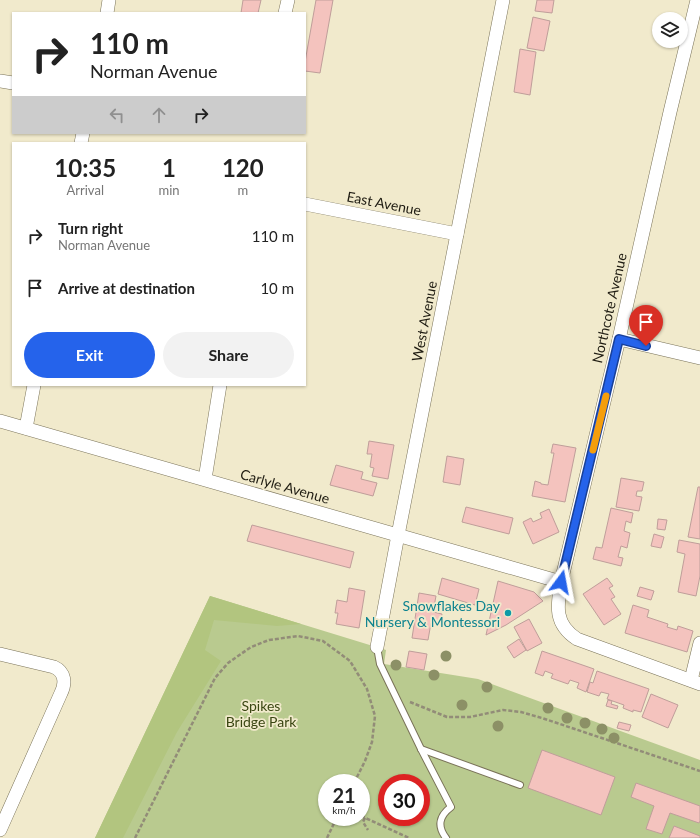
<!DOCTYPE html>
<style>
:root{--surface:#fff;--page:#f2f2f2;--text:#222;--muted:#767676;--accent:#2563eb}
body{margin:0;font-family:Lato,sans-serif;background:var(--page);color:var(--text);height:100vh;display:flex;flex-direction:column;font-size:15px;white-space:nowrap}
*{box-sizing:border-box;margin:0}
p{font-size:13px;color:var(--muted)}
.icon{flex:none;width:22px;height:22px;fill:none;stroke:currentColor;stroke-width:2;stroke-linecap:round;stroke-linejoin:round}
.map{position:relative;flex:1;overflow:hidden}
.side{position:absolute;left:12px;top:142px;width:294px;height:244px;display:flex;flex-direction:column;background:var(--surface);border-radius:0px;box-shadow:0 1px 3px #0004}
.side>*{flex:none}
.hud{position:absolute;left:12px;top:12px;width:294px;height:122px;border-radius:0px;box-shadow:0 1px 3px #0004;background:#fff;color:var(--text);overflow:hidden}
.fabs{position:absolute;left:652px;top:12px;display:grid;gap:8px}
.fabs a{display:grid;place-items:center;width:36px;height:36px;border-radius:50%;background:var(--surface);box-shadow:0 1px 3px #0004;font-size:20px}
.speed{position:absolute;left:318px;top:774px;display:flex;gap:8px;font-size:20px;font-weight:700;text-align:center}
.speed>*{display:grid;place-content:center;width:52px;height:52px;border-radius:50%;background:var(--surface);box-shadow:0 1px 3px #0004;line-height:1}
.speed small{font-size:10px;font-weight:400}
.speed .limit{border:6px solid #d22;background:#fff;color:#111}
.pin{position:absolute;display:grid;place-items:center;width:34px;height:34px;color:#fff;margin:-41px -17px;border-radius:50% 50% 50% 0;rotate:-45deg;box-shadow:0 0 4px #0007}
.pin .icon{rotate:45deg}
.me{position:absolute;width:44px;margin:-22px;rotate:13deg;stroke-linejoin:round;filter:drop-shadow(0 0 3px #0008)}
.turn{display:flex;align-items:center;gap:14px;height:84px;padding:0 12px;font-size:18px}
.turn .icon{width:52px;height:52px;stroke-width:2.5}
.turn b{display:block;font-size:28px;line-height:34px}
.lanes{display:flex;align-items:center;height:38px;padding:0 12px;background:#0003;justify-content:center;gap:20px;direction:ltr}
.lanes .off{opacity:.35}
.eta{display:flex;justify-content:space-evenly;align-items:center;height:68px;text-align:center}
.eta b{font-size:24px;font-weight:700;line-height:28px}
.primary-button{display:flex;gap:8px;margin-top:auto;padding:8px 12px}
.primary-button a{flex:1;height:46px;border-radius:24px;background:var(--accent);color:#fff;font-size:16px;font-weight:700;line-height:46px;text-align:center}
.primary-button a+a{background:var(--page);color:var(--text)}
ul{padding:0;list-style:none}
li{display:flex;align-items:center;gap:12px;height:52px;padding:0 12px}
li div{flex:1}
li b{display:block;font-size:15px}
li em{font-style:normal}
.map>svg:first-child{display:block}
.green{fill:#b9ca8f;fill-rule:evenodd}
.forest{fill:#b2c57f}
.building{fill:#f4c3be;stroke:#bf9e9a}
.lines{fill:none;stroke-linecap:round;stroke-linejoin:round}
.lane-casing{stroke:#7a7359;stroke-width:8}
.street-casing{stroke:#7a7359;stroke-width:14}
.path{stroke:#928c78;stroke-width:2.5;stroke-dasharray:4 2;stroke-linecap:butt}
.lane{stroke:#fff;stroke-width:6}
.street{stroke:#fff;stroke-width:13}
.tree{fill:#8c9066}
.route-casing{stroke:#184099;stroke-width:10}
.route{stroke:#2563eb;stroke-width:7}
.slow{stroke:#f59e0b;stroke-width:7}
.culture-dot{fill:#0f9aa8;stroke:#f1eacc;stroke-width:1.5}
.labels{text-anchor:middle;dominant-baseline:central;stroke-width:3.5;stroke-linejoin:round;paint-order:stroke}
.street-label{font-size:14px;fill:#1f1c12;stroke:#f1eacc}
.culture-label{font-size:14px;fill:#0d838f;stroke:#f1eacc;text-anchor:end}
.park-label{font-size:14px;fill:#3a4612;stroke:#f1eacc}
</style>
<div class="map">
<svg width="700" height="838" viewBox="0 0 700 838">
<rect width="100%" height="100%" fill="#f1eacc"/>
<path class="green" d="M 210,596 L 386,650 L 384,664 L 478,679 L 700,760 L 700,838 L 95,838 ZM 327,783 L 361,783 L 361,817 L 327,817 ZM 387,783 L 421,783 L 421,817 L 387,817 Z"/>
<path class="forest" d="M 210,596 L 301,624 L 277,626 L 214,620 L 205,650 L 221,661 L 177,732 L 123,838 L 95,838 Z"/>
<g class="building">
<path d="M 243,0 L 261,0 L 258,13 L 241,13 Z"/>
<path d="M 316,0 L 333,0 L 320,73 L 305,71 L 305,62 Z"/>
<path d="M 537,0 L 554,0 L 552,13 L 535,11 Z"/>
<path d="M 533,17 L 550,21 L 544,51 L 527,48 Z"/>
<path d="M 520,49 L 536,52 L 530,95 L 514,92 Z"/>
<path d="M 369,441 L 394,445 L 388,479 L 372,476 L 374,468 L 370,467 L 372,454 L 367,454 Z"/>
<path d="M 553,444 L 576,448 L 565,502 L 532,496 L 535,481 L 541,483 L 541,484 L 548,485 L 554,453 L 551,453 Z"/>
<path d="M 447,456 L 464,459 L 460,485 L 443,482 Z"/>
<path d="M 336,465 L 363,472 L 361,479 L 377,483 L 373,496 L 330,485 Z"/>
<path d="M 621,478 L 644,482 L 642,491 L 637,491 L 636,496 L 642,497 L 639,511 L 616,507 Z"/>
<path d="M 698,487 L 700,487 L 700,539 L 688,537 Z"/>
<path d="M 466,507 L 513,518 L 509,534 L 462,522 Z"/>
<path d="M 611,508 L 633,513 L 631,523 L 626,521 L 624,531 L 630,533 L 627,548 L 621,546 L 618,557 L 623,558 L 621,566 L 593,559 L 596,547 L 602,548 Z"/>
<path d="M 549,509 L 559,532 L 533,544 L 523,522 L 531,518 L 533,522 L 542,518 L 540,513 Z"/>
<path d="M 658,519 L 667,520 L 665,530 L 657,529 Z"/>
<path d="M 252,525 L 354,552 L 350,568 L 247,541 Z"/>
<path d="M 654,534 L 664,537 L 661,548 L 651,546 Z"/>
<path d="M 679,540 L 700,544 L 700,576 L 696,596 L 678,592 L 685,554 L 677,552 Z"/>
<path d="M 442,578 L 479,589 L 475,605 L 438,594 Z"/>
<path d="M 607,578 L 613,586 L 609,588 L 615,597 L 611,599 L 621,614 L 604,625 L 583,594 Z"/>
<path d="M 498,581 L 534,592 L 543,601 L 506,625 L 486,635 Z"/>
<path d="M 640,587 L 654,591 L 651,600 L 637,596 Z"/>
<path d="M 349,588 L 365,591 L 359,628 L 336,624 L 338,613 L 335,613 L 337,600 L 347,602 Z"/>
<path d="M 419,593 L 436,596 L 433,612 L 442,614 L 440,625 L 431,623 L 428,640 L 412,638 Z"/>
<path d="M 633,605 L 649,610 L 647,617 L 668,624 L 667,627 L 677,630 L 678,626 L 693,631 L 687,652 L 625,633 Z"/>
<path d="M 529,619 L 542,643 L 527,651 L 514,627 Z"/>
<path d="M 519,639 L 526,650 L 514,658 L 507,647 Z"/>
<path d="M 409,651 L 427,654 L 424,670 L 406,667 Z"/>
<path d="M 542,651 L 594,669 L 586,692 L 577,688 L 579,683 L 570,680 L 568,684 L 551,678 L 553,674 L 545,671 L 543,676 L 535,673 Z"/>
<path d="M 597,671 L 649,689 L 641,712 L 633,710 L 633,712 L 623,708 L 624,705 L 607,699 L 609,694 L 601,692 L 599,696 L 587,692 L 590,682 L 593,683 Z"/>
<path d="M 651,694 L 678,705 L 668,728 L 642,717 Z"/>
<path d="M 608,700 L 612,701 L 611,704 L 618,706 L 617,709 L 606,706 Z"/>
<path d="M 619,722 L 631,725 L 629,731 L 617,728 Z"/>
<path d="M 542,750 L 615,777 L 601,815 L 528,788 Z"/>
<path d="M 636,783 L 700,806 L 700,821 L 699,823 L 670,813 L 662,834 L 646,829 L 654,806 L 631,797 Z"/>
<path d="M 674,826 L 700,836 L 700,838 L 669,838 Z"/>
</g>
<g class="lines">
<g class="lane-casing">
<g id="lane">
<path d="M 377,647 L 380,664 L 421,749 L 451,807 C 439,816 437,826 446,838"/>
<path d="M 421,749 L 520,785"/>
</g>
</g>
<g class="street-casing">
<g id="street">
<path d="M 697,0 L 670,112 L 619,339 L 561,582 C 557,606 554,624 577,639 L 700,684"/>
<path d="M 107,13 L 109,0"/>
<path d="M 285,13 L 288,0"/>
<path d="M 0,81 L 13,83"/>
<path d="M 81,143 L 83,133"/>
<path d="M 305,204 L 457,234"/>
<path d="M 619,339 L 700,358"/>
<path d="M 0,421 L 561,582"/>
<path d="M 26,428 L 34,385"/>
<path d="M 205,479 L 220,385"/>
<path d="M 377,647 L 398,535 L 503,0"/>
<path d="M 0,654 L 54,667 C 65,672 66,683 61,693 L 0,830"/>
<path d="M 691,680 L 700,643"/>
</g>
</g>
<g class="path">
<path d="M 410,702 L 447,717 L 470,717 L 503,710 L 521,712 L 542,718 L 700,771"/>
<path d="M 361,816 L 409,838"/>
<path d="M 365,818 L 363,822 L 368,830"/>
<path d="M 135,838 L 215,678 L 228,663 L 251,647 L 269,640 L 298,636 L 323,641 L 350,661 L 367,689 L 375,716 L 372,742 L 365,761 L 354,783"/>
<path d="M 327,838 L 337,817"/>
</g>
<use href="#lane" class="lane"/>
<use href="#street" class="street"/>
</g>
<g class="tree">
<circle cx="446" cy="656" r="5.5"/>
<circle cx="396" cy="665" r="5.5"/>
<circle cx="434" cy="675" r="5.5"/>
<circle cx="487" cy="687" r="5.5"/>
<circle cx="462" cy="705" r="5.5"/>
<circle cx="548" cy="708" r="5.5"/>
<circle cx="567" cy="718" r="5.5"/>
<circle cx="585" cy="723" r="5.5"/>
<circle cx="498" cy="726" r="5.5"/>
<circle cx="602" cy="729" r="5.5"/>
<circle cx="614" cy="738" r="5.5"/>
</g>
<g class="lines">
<g class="route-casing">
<path id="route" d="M 561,582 L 619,339 L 646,346"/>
</g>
<use href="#route" class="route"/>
<path class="slow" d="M 593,450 L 606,396"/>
</g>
<circle class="culture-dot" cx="508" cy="613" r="4"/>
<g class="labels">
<g class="street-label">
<text transform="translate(384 203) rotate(11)">East Avenue</text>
<text transform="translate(609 308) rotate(-77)">Northcote Avenue</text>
<text transform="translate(424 321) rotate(-79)">West Avenue</text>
<text transform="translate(285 486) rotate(16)">Carlyle Avenue</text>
</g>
<g class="culture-label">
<text x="500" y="605">Snowflakes Day<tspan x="500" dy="16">Nursery &amp; Montessori</tspan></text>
</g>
<g class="park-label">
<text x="261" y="705">Spikes<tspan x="261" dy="16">Bridge Park</tspan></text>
</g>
</g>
</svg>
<div class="fabs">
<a><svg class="icon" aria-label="layers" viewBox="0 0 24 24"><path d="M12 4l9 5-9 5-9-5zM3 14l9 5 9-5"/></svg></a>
</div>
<div class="speed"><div>21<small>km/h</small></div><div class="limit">30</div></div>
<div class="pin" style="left:646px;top:346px;background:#d93025"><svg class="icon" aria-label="arrive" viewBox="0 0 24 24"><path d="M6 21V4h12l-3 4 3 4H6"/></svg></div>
<svg class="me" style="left:561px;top:582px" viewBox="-20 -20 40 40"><path d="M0-17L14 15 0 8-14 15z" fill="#2563eb" stroke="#fff" stroke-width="4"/></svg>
<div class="hud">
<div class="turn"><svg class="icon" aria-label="right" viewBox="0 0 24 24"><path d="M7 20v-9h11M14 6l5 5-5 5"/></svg><div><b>110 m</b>Norman Avenue</div></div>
<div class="lanes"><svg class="icon off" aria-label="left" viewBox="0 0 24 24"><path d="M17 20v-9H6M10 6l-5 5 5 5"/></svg><svg class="icon off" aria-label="ahead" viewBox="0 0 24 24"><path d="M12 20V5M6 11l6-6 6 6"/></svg><svg class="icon" aria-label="right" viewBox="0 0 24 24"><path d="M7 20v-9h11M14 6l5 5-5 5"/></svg></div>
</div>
<section class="side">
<div class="eta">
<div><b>10:35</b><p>Arrival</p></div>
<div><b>1</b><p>min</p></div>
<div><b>120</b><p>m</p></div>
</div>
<ul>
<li><svg class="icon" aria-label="right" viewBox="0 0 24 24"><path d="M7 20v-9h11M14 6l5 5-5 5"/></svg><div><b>Turn right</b><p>Norman Avenue</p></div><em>110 m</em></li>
<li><svg class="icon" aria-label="arrive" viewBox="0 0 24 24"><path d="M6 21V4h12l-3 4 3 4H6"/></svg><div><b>Arrive at destination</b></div><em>10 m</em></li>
</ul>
<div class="primary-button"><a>Exit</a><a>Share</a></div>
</section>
</div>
